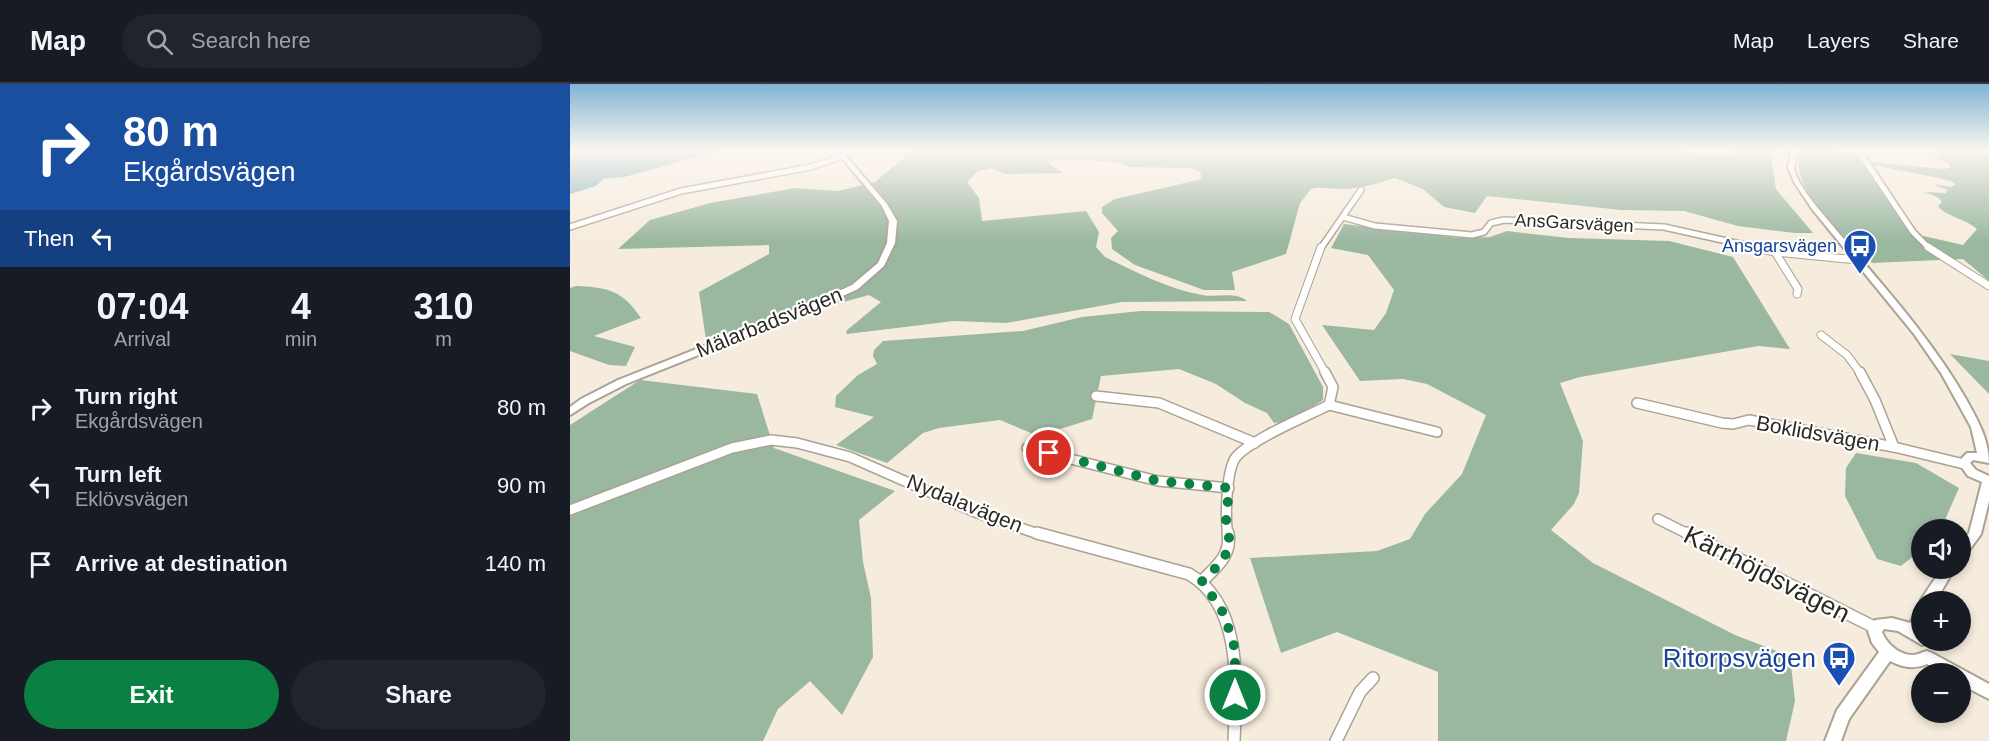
<!DOCTYPE html>
<meta charset="utf-8">
<style>
:root{--surface:#171b24;--page:#20242c;--text:#f1f3f6;--muted:#9ea1a6;--line:#363941;--accent:#0b8043}
body{margin:0;font-family:Helvetica,sans-serif;background:var(--page);color:var(--text);height:100vh;display:flex;flex-direction:column;font-size:22px;white-space:nowrap}
*{box-sizing:border-box;margin:0}
p{font-size:20px;color:var(--muted)}
.icon{flex:none;width:33px;height:33px;fill:none;stroke:currentColor;stroke-width:2;stroke-linecap:round;stroke-linejoin:round}
.map{position:relative;flex:1;overflow:hidden}
.sheet{display:flex;flex-direction:column;background:var(--surface);width:570px}
.sheet>*{flex:none}
.hud{background:#1a4fa0;color:#fff;overflow:hidden}
.tools{position:absolute;left:1341px;top:435px;display:grid;gap:12px}
.tools a{display:grid;place-items:center;width:60px;height:60px;border-radius:50%;background:var(--surface);box-shadow:0 3px 9px #0003;font-size:30px}
.pin{position:absolute;display:grid;place-items:center;width:51px;height:51px;color:#fff;margin:-26px;border:3px solid #fff;border-radius:50%;box-shadow:0 2px 6px #0007}
.me{position:absolute;width:66px;margin:-33px;rotate:0deg;stroke-linejoin:round;filter:drop-shadow(0 0 4px #0008)}
.turn{display:flex;align-items:center;gap:21px;height:126px;padding:0 24px;font-size:27px}
.turn .icon{width:78px;height:78px;stroke-width:2.5}
.turn b{display:block;font-size:42px;line-height:51px}
.then{display:flex;align-items:center;height:57px;padding:0 24px;background:#0003;gap:12px;font-size:22px}
.eta{display:flex;justify-content:space-evenly;align-items:center;height:102px;text-align:center}
.eta b{font-size:36px;font-weight:700;line-height:42px}
.action{display:flex;gap:12px;margin-top:auto;padding:12px 24px}
.action a{flex:1;height:69px;border-radius:36px;background:var(--accent);color:#fff;font-size:24px;font-weight:700;line-height:69px;text-align:center}
.action a+a{background:var(--page);color:var(--text)}
ul{padding:0;list-style:none}
li{display:flex;align-items:center;gap:18px;height:78px;padding:0 24px}
li div{flex:1}
li b{display:block;font-size:22px}
li em{font-style:normal}
header{display:flex;align-items:center;gap:36px;box-sizing:border-box;height:84px;padding:0 30px;background:var(--surface);border-bottom:2px solid var(--line)}
header strong{font-size:28px}
nav{display:flex;gap:33px;margin-inline-start:auto;font-size:21px}
.search{width:420px;height:54px;background:var(--page);display:flex;align-items:center;gap:15px;box-sizing:border-box;padding:0 21px;border-radius:33px;color:var(--muted);font-size:22px}
main{display:flex;flex:1;min-height:0}
.map>svg:first-child{display:block}
.forest{fill:#9ab7a0;fill-rule:evenodd}
.water{fill:#88b2b9}
.lines{fill:none;stroke-linecap:round;stroke-linejoin:round}
.minor-far3-casing{stroke:#aba293;stroke-width:8}
.minor-far2-casing{stroke:#aba293;stroke-width:9}
.minor-far1-casing{stroke:#aba293;stroke-width:12}
.minor-casing{stroke:#aba293;stroke-width:14}
.tertiary-casing{stroke:#aba293;stroke-width:4}
.minor-far3{stroke:#fff;stroke-width:5}
.minor-far2{stroke:#fff;stroke-width:7}
.minor-far1{stroke:#fff;stroke-width:9}
.minor{stroke:#fff;stroke-width:11}
.tertiary{fill:#fff;fill-rule:evenodd}
.route{stroke:#0b8043;stroke-width:10;stroke-dasharray:0 18}
.labels{text-anchor:middle;dominant-baseline:central;stroke-width:4.5;stroke-linejoin:round;paint-order:stroke}
.far-street-label{font-size:18px;fill:#2c2822;stroke:#fff}
.far-transit-label{font-size:18px;fill:#164399;stroke:#fff;text-anchor:end}
.street-label{font-size:21px;fill:#2c2822;stroke:#fff}
.near-street-label{font-size:26px;fill:#2c2822;stroke:#fff}
.near-transit-label{font-size:26px;fill:#164399;stroke:#fff;text-anchor:end}
</style>
<header>
<strong>Map</strong>
<div class="search"><svg class="icon" aria-label="search" viewBox="0 0 24 24"><circle cx="10" cy="10" r="6"/><path d="M15 15l6 6"/></svg>Search here</div>
<nav><a>Map</a><a>Layers</a><a>Share</a></nav>
</header>
<main>
<section class="sheet">
<div class="hud">
<div class="turn"><svg class="icon" aria-label="right" viewBox="0 0 24 24"><path d="M7 20v-9h11M14 6l5 5-5 5"/></svg><div><b>80 m</b>Ekgårdsvägen</div></div>
<div class="then">Then<svg class="icon" aria-label="left" viewBox="0 0 24 24"><path d="M17 20v-9H6M10 6l-5 5 5 5"/></svg></div>
</div>
<div class="eta">
<div><b>07:04</b><p>Arrival</p></div>
<div><b>4</b><p>min</p></div>
<div><b>310</b><p>m</p></div>
</div>
<ul>
<li><svg class="icon" aria-label="right" viewBox="0 0 24 24"><path d="M7 20v-9h11M14 6l5 5-5 5"/></svg><div><b>Turn right</b><p>Ekgårdsvägen</p></div><em>80 m</em></li>
<li><svg class="icon" aria-label="left" viewBox="0 0 24 24"><path d="M17 20v-9H6M10 6l-5 5 5 5"/></svg><div><b>Turn left</b><p>Eklövsvägen</p></div><em>90 m</em></li>
<li><svg class="icon" aria-label="arrive" viewBox="0 0 24 24"><path d="M6 21V4h12l-3 4 3 4H6"/></svg><div><b>Arrive at destination</b></div><em>140 m</em></li>
</ul>
<div class="action"><a>Exit</a><a>Share</a></div>
</section>
<div class="map">
<svg width="1419" height="657" viewBox="0 0 1419 657">
<rect width="100%" height="100%" fill="#f6ecdd"/>
<g class="forest">
<path d="M 343,66 L 1109,66 L 1126,71 L 1166,70 L 1163,66 L 1202,66 L 1201,71 L 1206,105 L 1243,149 L 1225,149 L 1168,142 L 1114,127 L 1051,126 L 917,112 L 905,129 L 874,123 L 853,105 L 825,94 C 810,99 794,103 778,105 C 765,106 754,102 741,105 L 730,119 L 716,170 L 662,188 L 665,206 L 634,206 L 565,181 L 542,165 L 541,154 L 548,147 L 532,129 L 532,123 L 545,115 L 632,95 L 630,88 L 622,84 L 560,83 L 546,78 L 492,75 L 477,78 L 493,89 L 435,90 L 421,84 L 408,87 L 397,98 L 409,114 L 412,137 L 516,127 L 529,148 L 526,163 L 535,173 C 566,188 598,205 632,211 C 646,214 665,207 677,217 L 552,218 L 436,239 L 384,237 L 277,250 L 276,247 L 311,218 L 299,211 L 136,256 L 129,208 L 199,170 L 199,161 L 48,165 L 80,136 L 140,119 L 225,104 L 268,107 L 305,98 Z"/>
<path d="M 1231,66 L 1295,69 L 1303,78 L 1375,85 L 1381,83 L 1378,79 L 1360,72 L 1373,71 L 1366,66 L 1419,66 L 1419,197 L 1393,175 L 1302,179 C 1278,155 1215,103 1231,66 ZM 1304,81 L 1378,96 L 1386,100 L 1381,103 L 1363,100 L 1377,106 L 1376,109 L 1355,108 L 1369,114 L 1372,118 L 1368,122 C 1375,132 1396,135 1407,145 L 1393,161 L 1349,151 Z"/>
<path d="M 774,140 L 888,154 L 920,153 L 937,147 L 999,154 L 1099,157 L 1163,173 L 1220,265 L 1188,262 L 1010,293 L 990,299 L 1013,357 L 1009,409 L 1004,420 L 981,446 L 1023,479 L 1165,551 L 1220,572 L 1225,617 L 1216,657 L 868,657 L 868,588 L 767,548 L 711,569 L 680,474 L 807,467 L 840,455 L 855,430 L 892,390 L 916,331 L 857,300 L 833,295 L 790,297 L 752,241 L 804,246 L 816,229 L 824,206 L 798,171 L 761,164 Z"/>
<path d="M 6,202 C 38,203 53,207 71,234 L 24,252 L 65,263 L 56,282 L 39,281 L 0,267 L 0,204 Z"/>
<path d="M 571,227 L 699,228 L 719,240 L 753,303 L 753,316 L 721,337 L 704,339 L 697,329 L 675,319 L 646,300 L 609,285 L 531,292 L 522,335 L 468,352 L 430,336 L 369,344 L 353,349 L 317,379 L 266,361 L 304,333 L 265,323 L 266,312 L 288,291 L 307,280 L 303,272 L 304,266 L 313,257 L 453,247 L 512,233 Z"/>
<path d="M 1380,270 L 1419,277 L 1419,311 L 1419,310 Z"/>
<path d="M 70,296 L 187,310 L 204,364 L 325,407 L 289,436 L 293,478 L 301,514 L 303,573 L 272,631 L 240,597 L 208,625 L 193,657 L 0,657 L 0,341 Z"/>
<path d="M 1286,369 L 1346,379 L 1389,404 L 1371,445 L 1352,446 L 1351,466 L 1331,482 L 1307,475 L 1275,412 L 1276,384 Z"/>
</g>
<path class="water" d="M 0,66 L 153,66 L 54,93 L 33,95 L 26,102 L 0,110 Z"/>
<g class="lines">
<g class="minor-far3-casing">
<g id="minor-far3">
<path d="M 1288,66 L 1343,148 L 1359,164"/>
<path d="M 773,133 L 805,142 L 902,151 L 914,148 L 921,139 L 934,136 L 1094,143 L 1188,164"/>
<path d="M 0,143 L 111,107 L 241,83 L 273,72 L 273,66"/>
<path d="M 751,164 L 791,106"/>
</g>
</g>
<g class="minor-far2-casing">
<g id="minor-far2">
<path d="M 751,163 L 725,235 L 756,290"/>
<path d="M 1181,163 L 1205,168 L 1287,176"/>
<path d="M 1358,163 L 1419,202"/>
<path d="M 1205,168 L 1228,205 L 1227,210"/>
<path d="M 1251,251 L 1277,271 L 1291,290"/>
</g>
</g>
<g class="minor-far1-casing">
<g id="minor-far1">
<path d="M 1290,288 L 1305,316 L 1324,363"/>
<path d="M 526,312 L 589,319 L 685,359"/>
<path d="M 1067,319 L 1152,339 L 1163,340 L 1179,336 L 1324,363 L 1394,380"/>
<path d="M 759,321 L 867,348"/>
<path d="M 457,364 L 588,397 L 659,404"/>
<path d="M 0,426 L 162,364 L 201,356 L 227,359 L 280,373 L 405,428 L 471,451"/>
<path d="M 1088,435 L 1120,451"/>
<path d="M 658,451 C 655,435 656,386 666,373 C 680,356 737,332 759,321 L 763,303 L 755,288"/>
</g>
</g>
<g class="minor-casing">
<g id="minor">
<path d="M 467,449 L 619,490 C 674,522 666,604 664,657"/>
<path d="M 1117,449 L 1306,544"/>
<path d="M 632,497 C 646,483 662,471 658,449"/>
<path d="M 766,657 L 790,608 L 803,594"/>
</g>
</g>
<g class="tertiary-casing">
<g id="tertiary">
<path d="M 1222,66 L 1228,66 C 1227,71 1224,79 1224,84 C 1227,103 1256,133 1268,148 C 1313,202 1361,254 1396,315 C 1407,335 1419,355 1419,379 L 1403,376 L 1400,379 L 1406,386 L 1419,392 L 1419,417 L 1411,450 L 1395,472 L 1390,474 L 1390,459 L 1399,449 L 1412,398 L 1398,392 L 1388,378 L 1397,369 L 1407,369 L 1401,343 L 1371,289 L 1344,250 L 1242,125 L 1224,98 L 1218,83 Z"/>
<path d="M 271,71 L 275,71 L 317,120 L 327,137 L 325,159 L 314,182 L 288,205 L 251,222 L 56,300 L 19,319 L 0,331 L 0,323 L 11,315 L 48,296 L 245,218 L 282,201 L 308,179 L 317,159 L 319,137 L 312,122 L 271,73 Z"/>
<path d="M 1372,484 L 1385,484 L 1365,518 L 1352,518 L 1352,521 L 1350,518 L 1352,514 Z"/>
<path d="M 1352,524 L 1352,556 L 1358,556 L 1357,559 L 1352,561 L 1328,547 L 1314,545 L 1312,548 C 1317,560 1329,571 1343,571 C 1348,571 1352,568 1357,567 L 1362,569 L 1419,600 L 1419,615 L 1390,600 L 1390,590 L 1372,590 L 1357,580 C 1343,586 1332,583 1320,577 L 1279,635 L 1271,657 L 1255,657 L 1267,626 L 1309,568 L 1302,559 L 1298,547 L 1305,536 L 1322,534 L 1340,539 L 1347,526 Z"/>
</g>
</g>
<use href="#minor-far3" class="minor-far3"/>
<use href="#minor-far2" class="minor-far2"/>
<use href="#minor-far1" class="minor-far1"/>
<use href="#minor" class="minor"/>
<use href="#tertiary" class="tertiary"/>
</g>
<linearGradient id="sky" x2="0" y2="1"><stop stop-color="#81b3d5"/><stop offset="0.42" stop-color="#fbf6f0"/><stop offset="1" stop-color="#fbf6f0" stop-opacity="0"/></linearGradient>
<rect width="1419" height="158" fill="url(#sky)"/>
<g class="lines">
<path class="route" d="M 479,369 L 588,397 L 659,404 L 656,438 L 660,459 L 653,477 L 632,497 L 654,530 L 665,565 L 665,611"/>
</g>
<defs>
<g id="bus-pin" transform="scale(1.725)"><path d="M0 17L-7.5 6A9.5 9.5 0 1 1 7.5 6Z" fill="#1a4fb4" stroke="#fff"/><path d="M-5-6H5V4H4V6H2V4H-2V6H-4V4H-5ZM-3.5-4V0h7V-4ZM-3.5 1.2v1.5H-2V1.2ZM2 1.2v1.5H3.5V1.2Z" fill="#fff"/></g>
</defs>
<g fill-rule="evenodd">
<use href="#bus-pin" x="1290" y="162"/>
<use href="#bus-pin" x="1269" y="574"/>
</g>
<g class="labels">
<g class="far-street-label">
<text transform="translate(1004 139) rotate(3)">AnsGarsvägen</text>
</g>
<g class="far-transit-label">
<text x="1267" y="162">Ansgarsvägen</text>
</g>
<g class="street-label">
<text transform="translate(199 238) rotate(-22)">Mälarbadsvägen</text>
<text transform="translate(1248 349) rotate(10)">Boklidsvägen</text>
<text transform="translate(395 419) rotate(22)">Nydalavägen</text>
</g>
<g class="near-street-label">
<text transform="translate(1197 490) rotate(27)">Kärrhöjdsvägen</text>
</g>
<g class="near-transit-label">
<text x="1246" y="574">Ritorpsvägen</text>
</g>
</g>
</svg>
<div class="tools">
<a><svg class="icon" aria-label="sound" viewBox="0 0 24 24"><path d="M4 9h4l5-4v14l-5-4H4zM17 9q2 3 0 6"/></svg></a>
<a>+</a>
<a>−</a>
</div>
<div class="pin" style="left:479px;top:369px;background:#d93025"><svg class="icon" aria-label="arrive" viewBox="0 0 24 24"><path d="M6 21V4h12l-3 4 3 4H6"/></svg></div>
<svg class="me" style="left:665px;top:611px" viewBox="-20 -20 40 40"><circle r="17" fill="#0b8043" stroke="#fff" stroke-width="3"/><path d="M0-11L8 9 0 5-8 9z" fill="#fff"/></svg>
</div>
</main>
